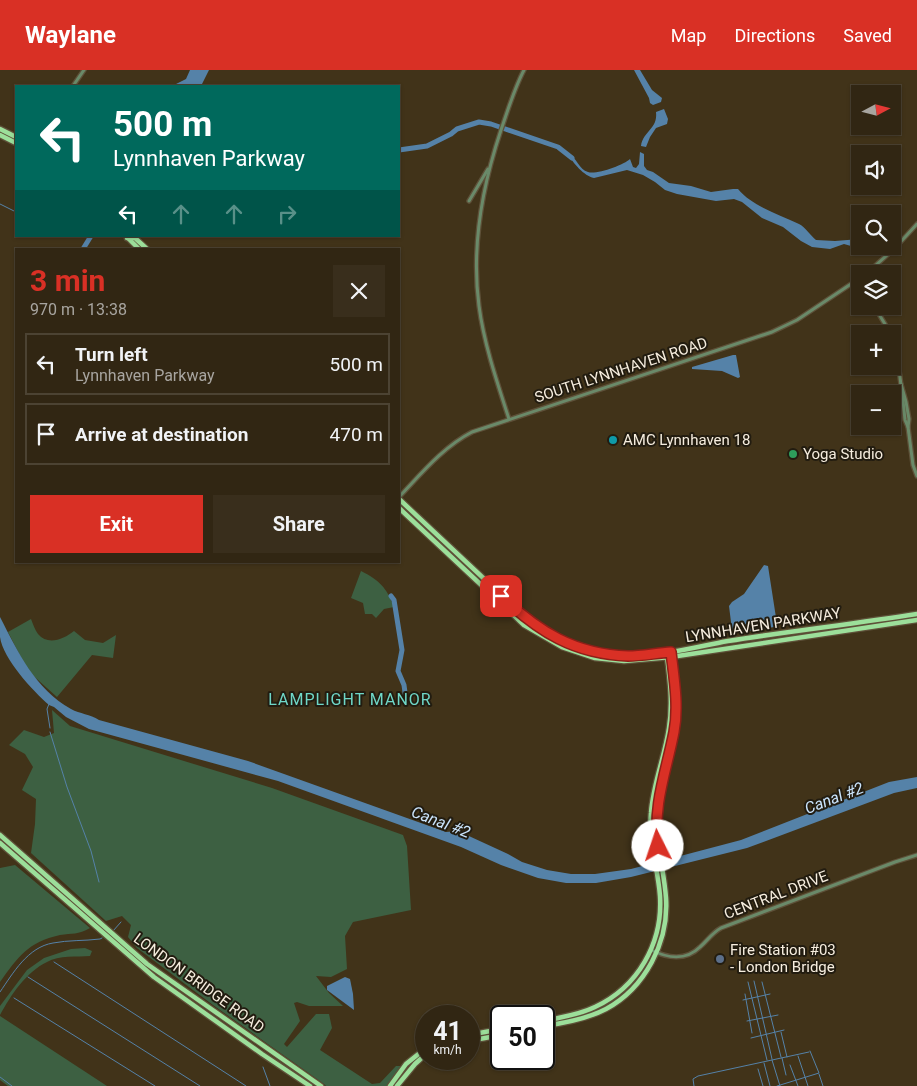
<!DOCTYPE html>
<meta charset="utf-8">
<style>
:root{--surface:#312613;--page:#392e1c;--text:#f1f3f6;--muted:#a8a5a0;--line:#4c4333;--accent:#d93025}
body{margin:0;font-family:Roboto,sans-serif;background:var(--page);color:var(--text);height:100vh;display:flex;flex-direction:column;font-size:19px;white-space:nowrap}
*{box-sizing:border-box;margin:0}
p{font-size:16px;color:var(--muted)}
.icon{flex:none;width:28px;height:28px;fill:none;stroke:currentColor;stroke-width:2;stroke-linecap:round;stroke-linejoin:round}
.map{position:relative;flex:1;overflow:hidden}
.drawer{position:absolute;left:15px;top:178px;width:385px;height:315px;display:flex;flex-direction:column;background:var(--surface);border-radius:0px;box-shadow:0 1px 4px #0004,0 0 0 1px var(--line)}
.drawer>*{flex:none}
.banner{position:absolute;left:15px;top:15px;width:385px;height:152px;border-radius:0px;box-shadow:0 1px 4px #0004,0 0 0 1px var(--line);background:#00695c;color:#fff;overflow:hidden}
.needle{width:32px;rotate:83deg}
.buttons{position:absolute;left:851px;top:15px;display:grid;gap:10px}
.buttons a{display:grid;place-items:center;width:50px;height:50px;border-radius:0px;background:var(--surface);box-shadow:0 1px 4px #0004,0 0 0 1px var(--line);font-size:25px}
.speed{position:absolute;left:415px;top:935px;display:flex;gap:10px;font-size:25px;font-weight:700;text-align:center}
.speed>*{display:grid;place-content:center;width:65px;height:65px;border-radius:50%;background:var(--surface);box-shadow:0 1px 4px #0004,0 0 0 1px var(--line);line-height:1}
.speed small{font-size:12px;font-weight:400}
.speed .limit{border:2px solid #111;border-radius:8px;background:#fff;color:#111}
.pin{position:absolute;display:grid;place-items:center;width:42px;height:42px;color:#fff;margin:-21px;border-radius:10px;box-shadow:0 2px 8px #0006}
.me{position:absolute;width:55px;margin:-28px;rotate:356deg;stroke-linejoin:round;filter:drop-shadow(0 0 4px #0008)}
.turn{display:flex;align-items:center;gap:18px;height:105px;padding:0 15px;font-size:22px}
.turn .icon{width:65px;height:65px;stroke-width:2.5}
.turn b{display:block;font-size:35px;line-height:42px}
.lanes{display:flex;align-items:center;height:48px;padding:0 15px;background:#0003;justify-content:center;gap:25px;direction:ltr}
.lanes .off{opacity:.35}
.round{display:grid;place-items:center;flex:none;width:52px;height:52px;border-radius:0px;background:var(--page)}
.head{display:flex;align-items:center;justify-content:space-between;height:85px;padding:0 15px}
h1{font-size:30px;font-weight:700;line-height:38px;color:var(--accent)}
.button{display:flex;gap:10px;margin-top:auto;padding:10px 15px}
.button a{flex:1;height:58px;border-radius:0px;background:var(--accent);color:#fff;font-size:20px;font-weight:700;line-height:58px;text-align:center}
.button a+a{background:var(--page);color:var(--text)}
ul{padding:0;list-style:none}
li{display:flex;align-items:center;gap:15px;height:62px;margin:0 10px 8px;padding:0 5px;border:2px solid var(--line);border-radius:0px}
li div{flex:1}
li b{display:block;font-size:19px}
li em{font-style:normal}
header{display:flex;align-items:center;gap:30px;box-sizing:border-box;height:70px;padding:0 25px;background:var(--accent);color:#fff}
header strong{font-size:24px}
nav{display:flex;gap:28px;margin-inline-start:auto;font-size:18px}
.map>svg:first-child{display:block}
.green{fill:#3d6042}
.water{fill:#5582a8}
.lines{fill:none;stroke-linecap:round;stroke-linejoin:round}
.stream{stroke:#5582a8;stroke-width:1}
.river{stroke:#5582a8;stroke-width:5}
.minor-casing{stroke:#5e5139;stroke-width:5.5}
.major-casing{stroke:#5e5139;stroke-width:7}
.minor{stroke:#6a8a69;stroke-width:3}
.major{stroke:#9cdf9a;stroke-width:4.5}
.route-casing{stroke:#8d1f18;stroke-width:12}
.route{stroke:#d93025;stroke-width:9}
.culture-dot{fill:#0f9aa8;stroke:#221c10;stroke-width:2}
.leisure-dot{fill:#2e9e5b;stroke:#221c10;stroke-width:2}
.service-dot{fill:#5c6f8a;stroke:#221c10;stroke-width:2}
.labels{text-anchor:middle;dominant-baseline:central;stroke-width:4;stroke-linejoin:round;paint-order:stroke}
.street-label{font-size:15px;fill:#f6edde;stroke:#221c10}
.poi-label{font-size:15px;fill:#f6edde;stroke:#221c10;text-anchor:start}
.neighbourhood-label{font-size:16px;letter-spacing:1px;fill:#6fd7c7;stroke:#221c10}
.water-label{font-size:16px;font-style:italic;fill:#cae4fc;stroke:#221c10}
</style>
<header>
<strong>Waylane</strong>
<nav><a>Map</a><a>Directions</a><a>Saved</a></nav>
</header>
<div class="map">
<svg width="917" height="1016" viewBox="0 0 917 1016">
<rect width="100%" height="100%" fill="#413319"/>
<g class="green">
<path d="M 361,501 C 379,510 387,518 394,537 L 384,539 L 376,548 L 372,544 L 365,544 L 363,533 L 351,528 Z"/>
<path d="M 31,549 C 33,554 35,560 38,564 C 48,576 64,569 74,561 L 85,570 L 103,573 L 116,565 L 113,588 L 92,585 L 57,627 L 28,601 L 8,562 Z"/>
<path d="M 52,640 L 70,656 L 272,718 L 403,765 L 407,776 L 411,840 L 353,852 L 345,866 L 347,899 L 331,907 L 316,906 L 329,923 L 343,936 L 309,936 L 297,932 L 294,933 L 300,951 L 284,974 L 287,977 L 316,944 L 329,944 L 332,958 L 320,980 L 372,1014 L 380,1013 L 396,996 L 402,996 L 387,1016 L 326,1016 L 324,1014 L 213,935 L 137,878 L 128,867 L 131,855 L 122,846 L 106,851 L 31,783 L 35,754 L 36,729 L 22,720 L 33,697 L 25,684 L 9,675 L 24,660 L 44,667 L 54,663 Z"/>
<path d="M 15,795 L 90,858 C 78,865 72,863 60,865 C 28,872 18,887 0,912 L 0,798 Z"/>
<path d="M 85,878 L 92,881 L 90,886 C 77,887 59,885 47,892 C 26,902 11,925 0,945 L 0,936 L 27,900 L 44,888 L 71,879 Z"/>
<path d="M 0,946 L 107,1016 L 8,1016 L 0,1010 Z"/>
</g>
<g class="water">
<path d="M 190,0 L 209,0 L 201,16 L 172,16 L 186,9 Z"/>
<path d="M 634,0 L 640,0 L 652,20 L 662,28 L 661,32 L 653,35 L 650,33 L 649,28 Z"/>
<path d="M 664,39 L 668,49 L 667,54 L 656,58 L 650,67 L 646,77 L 641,76 C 643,61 658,59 656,42 Z"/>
<path d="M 640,82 L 644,84 L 644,96 L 647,100 L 653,102 L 669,113 L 691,116 L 711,122 L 733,119 L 738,119 C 753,137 779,144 799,154 C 805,157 810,165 816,170 L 835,171 L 860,169 L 860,175 L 851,176 L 844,174 L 830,179 L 812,177 L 801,171 L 783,157 L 762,148 L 742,132 L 734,129 L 716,131 L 677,124 L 665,120 L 655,112 L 643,105 L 627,100 L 594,108 C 584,106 573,93 568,84 C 577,87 579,100 588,102 C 596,105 624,95 630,89 L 633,97 L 636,98 L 639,94 Z"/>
<path d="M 733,285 L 736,285 L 740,307 L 738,308 L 722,301 L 692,299 L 692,297 Z"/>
<path d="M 764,495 L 768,496 L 777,554 L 774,557 L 736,563 L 732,560 L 729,536 L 732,532 L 744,524 Z"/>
<path d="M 0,547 C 18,582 35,619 71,639 C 80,644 90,644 99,650 L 248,691 L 446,762 L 458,761 L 508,784 L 522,792 L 547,800 L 571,804 L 595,804 L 631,799 L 741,770 L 889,712 L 917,707 L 917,718 L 894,723 L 747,778 L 631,807 L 596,813 L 566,813 L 538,808 L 501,795 L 461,777 L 278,711 L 89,659 L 66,647 L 54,637 L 49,635 C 33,621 3,589 0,567 C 0,561 0,554 0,547 Z"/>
<path d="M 345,907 L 350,909 L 353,924 L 354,940 L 327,920 L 327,916 Z"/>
</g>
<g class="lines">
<g class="stream">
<path d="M 0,134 L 16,142"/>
<path d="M 49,634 L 47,639 L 50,658"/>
<path d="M 50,662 L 67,717 L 91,781 L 99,812"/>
<path d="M 113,861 L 121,852"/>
<path d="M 54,892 L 246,1016"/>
<path d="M 28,907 L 200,1016"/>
<path d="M 754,911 L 772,989"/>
<path d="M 748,912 L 767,990"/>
<path d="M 762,912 L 781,987"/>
<path d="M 0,922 C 13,903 28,877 53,873 C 68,870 84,871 100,869 L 102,868"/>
<path d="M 745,924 L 752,963"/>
<path d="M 14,928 L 155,1016"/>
<path d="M 743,930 L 770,924"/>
<path d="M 747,951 L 778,945"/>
<path d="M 781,962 L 787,987"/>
<path d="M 751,968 L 784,960"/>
<path d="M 798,986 L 808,1016"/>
<path d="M 782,988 L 786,1005"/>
<path d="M 772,990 L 780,1016"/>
<path d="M 764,993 L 770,1016"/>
<path d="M 790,995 L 798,1016"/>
<path d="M 263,997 L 270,1016"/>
<path d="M 758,999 L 763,1016"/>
<path d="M 819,1004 L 823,1016"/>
<path d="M 0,1007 L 12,1016"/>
<path d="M 694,1016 L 693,1009 L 698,1006 L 809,982"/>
<path d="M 777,1016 L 819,1003 L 810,981"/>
</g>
<g class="river">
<path d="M 399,80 L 427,76 L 451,64 L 457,59 L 479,52 L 491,54 L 558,77 L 572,88"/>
<path d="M 83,179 L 91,166"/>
<path d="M 391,526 L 394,530 L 402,580 L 398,601 L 404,615 L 406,630"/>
</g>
<g class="minor-casing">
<g id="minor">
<path d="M 73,16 L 84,0"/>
<path d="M 469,131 L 488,99"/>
<path d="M 866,204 L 895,178 L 917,154"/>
<path d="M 857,210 L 860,215"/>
<path d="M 874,236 L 891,264"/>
<path d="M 892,267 L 896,277 L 901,315"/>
<path d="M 901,314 L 906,332 L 909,349 L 908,357 L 913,395 L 917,406"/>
<path d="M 902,321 L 905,350 L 908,357"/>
<path d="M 509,349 C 497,312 484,274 479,236 C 471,176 482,117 501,60 C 508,40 514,19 524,0"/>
<path d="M 399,427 C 421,404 443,377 472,362 L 772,262 L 797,250 L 860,208"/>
<path d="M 651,880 C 667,888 686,891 700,877 C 708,870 712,863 721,858 L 895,792 L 917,785"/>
</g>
</g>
<g class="major-casing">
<g id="major">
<path d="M 0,59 L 16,67"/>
<path d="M 0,65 L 16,73"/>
<path d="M 127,167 L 139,179"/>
<path d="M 127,168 L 135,168 L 147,179"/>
<path d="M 399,429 L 528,550 C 556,572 591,584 627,585 C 661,587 695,577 728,571 C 791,561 854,554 917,544"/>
<path d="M 399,438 L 524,555 L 562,577 L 595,588 L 624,591 L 671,587 L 917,550"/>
<path d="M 0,765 L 147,894 L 321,1016"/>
<path d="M 0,773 L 154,907 L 262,984 L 310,1016"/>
<path d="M 544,951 C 561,947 579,945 595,937 C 638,917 663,873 660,826 C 658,798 648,771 651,743 C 653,714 665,686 669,658 C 673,634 670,610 667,586"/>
<path d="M 544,956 C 565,953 587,949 606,939 C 645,918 669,872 666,828 C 664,799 655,771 657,742 C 658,714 670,687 674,660 C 678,635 674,610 671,585"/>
<path d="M 469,965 L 501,959"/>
<path d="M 469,971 L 501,965"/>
<path d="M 390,1016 L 406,994 L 426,978"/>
<path d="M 397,1016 L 415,994 L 426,984"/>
</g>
</g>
<use href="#minor" class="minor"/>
<use href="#major" class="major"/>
</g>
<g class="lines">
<g class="route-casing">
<path id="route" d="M 501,526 C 539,562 574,584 628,586 C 642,586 656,583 671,582 C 674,608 679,636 674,662 C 666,703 653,733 658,776"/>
</g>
<use href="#route" class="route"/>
</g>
<circle class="culture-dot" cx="613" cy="370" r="5"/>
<circle class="leisure-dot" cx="793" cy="384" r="5"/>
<circle class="service-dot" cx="720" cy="889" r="5"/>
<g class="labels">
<g class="street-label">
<text transform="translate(621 300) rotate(-18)">SOUTH LYNNHAVEN ROAD</text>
<text transform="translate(763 555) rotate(-9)">LYNNHAVEN PARKWAY</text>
<text transform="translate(776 825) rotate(-21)">CENTRAL DRIVE</text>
<text transform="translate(199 913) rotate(36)">LONDON BRIDGE ROAD</text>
</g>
<g class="poi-label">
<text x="623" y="370">AMC Lynnhaven 18</text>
<text x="803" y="384">Yoga Studio</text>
<text x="730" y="880">Fire Station #03<tspan x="730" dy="17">- London Bridge</tspan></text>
</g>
<g class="neighbourhood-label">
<text x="350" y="629">LAMPLIGHT MANOR</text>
</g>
<g class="water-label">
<text transform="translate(834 728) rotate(-21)">Canal #2</text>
<text transform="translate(441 752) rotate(21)">Canal #2</text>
</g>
</g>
</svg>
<div class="buttons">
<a><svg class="needle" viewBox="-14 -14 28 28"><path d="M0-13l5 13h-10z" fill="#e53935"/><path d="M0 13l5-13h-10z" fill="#a8a5a0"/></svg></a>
<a><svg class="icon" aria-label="sound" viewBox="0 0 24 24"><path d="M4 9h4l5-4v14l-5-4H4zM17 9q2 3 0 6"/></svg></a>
<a><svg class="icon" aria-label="search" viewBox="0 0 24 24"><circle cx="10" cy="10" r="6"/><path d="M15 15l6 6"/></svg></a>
<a><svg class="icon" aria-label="layers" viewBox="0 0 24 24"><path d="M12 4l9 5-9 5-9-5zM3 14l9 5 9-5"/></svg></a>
<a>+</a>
<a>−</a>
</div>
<div class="speed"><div>41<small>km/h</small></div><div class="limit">50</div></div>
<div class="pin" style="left:501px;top:526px;background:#d93025"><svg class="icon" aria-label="arrive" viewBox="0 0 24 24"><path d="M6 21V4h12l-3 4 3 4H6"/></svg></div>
<svg class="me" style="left:658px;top:776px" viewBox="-20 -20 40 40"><circle r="19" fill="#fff"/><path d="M0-13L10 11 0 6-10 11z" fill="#d93025"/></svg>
<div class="banner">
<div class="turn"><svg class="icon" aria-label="left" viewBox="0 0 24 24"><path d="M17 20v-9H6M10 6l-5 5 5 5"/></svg><div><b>500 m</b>Lynnhaven Parkway</div></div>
<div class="lanes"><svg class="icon" aria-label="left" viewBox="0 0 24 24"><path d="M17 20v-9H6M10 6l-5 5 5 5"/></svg><svg class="icon off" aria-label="ahead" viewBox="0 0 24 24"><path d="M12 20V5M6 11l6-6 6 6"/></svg><svg class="icon off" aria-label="ahead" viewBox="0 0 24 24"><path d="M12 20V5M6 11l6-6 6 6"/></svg><svg class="icon off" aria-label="right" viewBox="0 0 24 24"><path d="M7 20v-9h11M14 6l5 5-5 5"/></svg></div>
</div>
<section class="drawer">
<div class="head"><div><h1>3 min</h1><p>970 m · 13:38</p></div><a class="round"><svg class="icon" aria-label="close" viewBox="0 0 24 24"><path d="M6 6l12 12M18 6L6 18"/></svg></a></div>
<ul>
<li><svg class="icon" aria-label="left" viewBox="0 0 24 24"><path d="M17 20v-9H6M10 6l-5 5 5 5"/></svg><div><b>Turn left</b><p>Lynnhaven Parkway</p></div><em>500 m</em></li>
<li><svg class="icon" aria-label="arrive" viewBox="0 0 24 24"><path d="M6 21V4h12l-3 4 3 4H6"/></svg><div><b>Arrive at destination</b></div><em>470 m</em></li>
</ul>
<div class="button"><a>Exit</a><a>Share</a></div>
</section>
</div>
